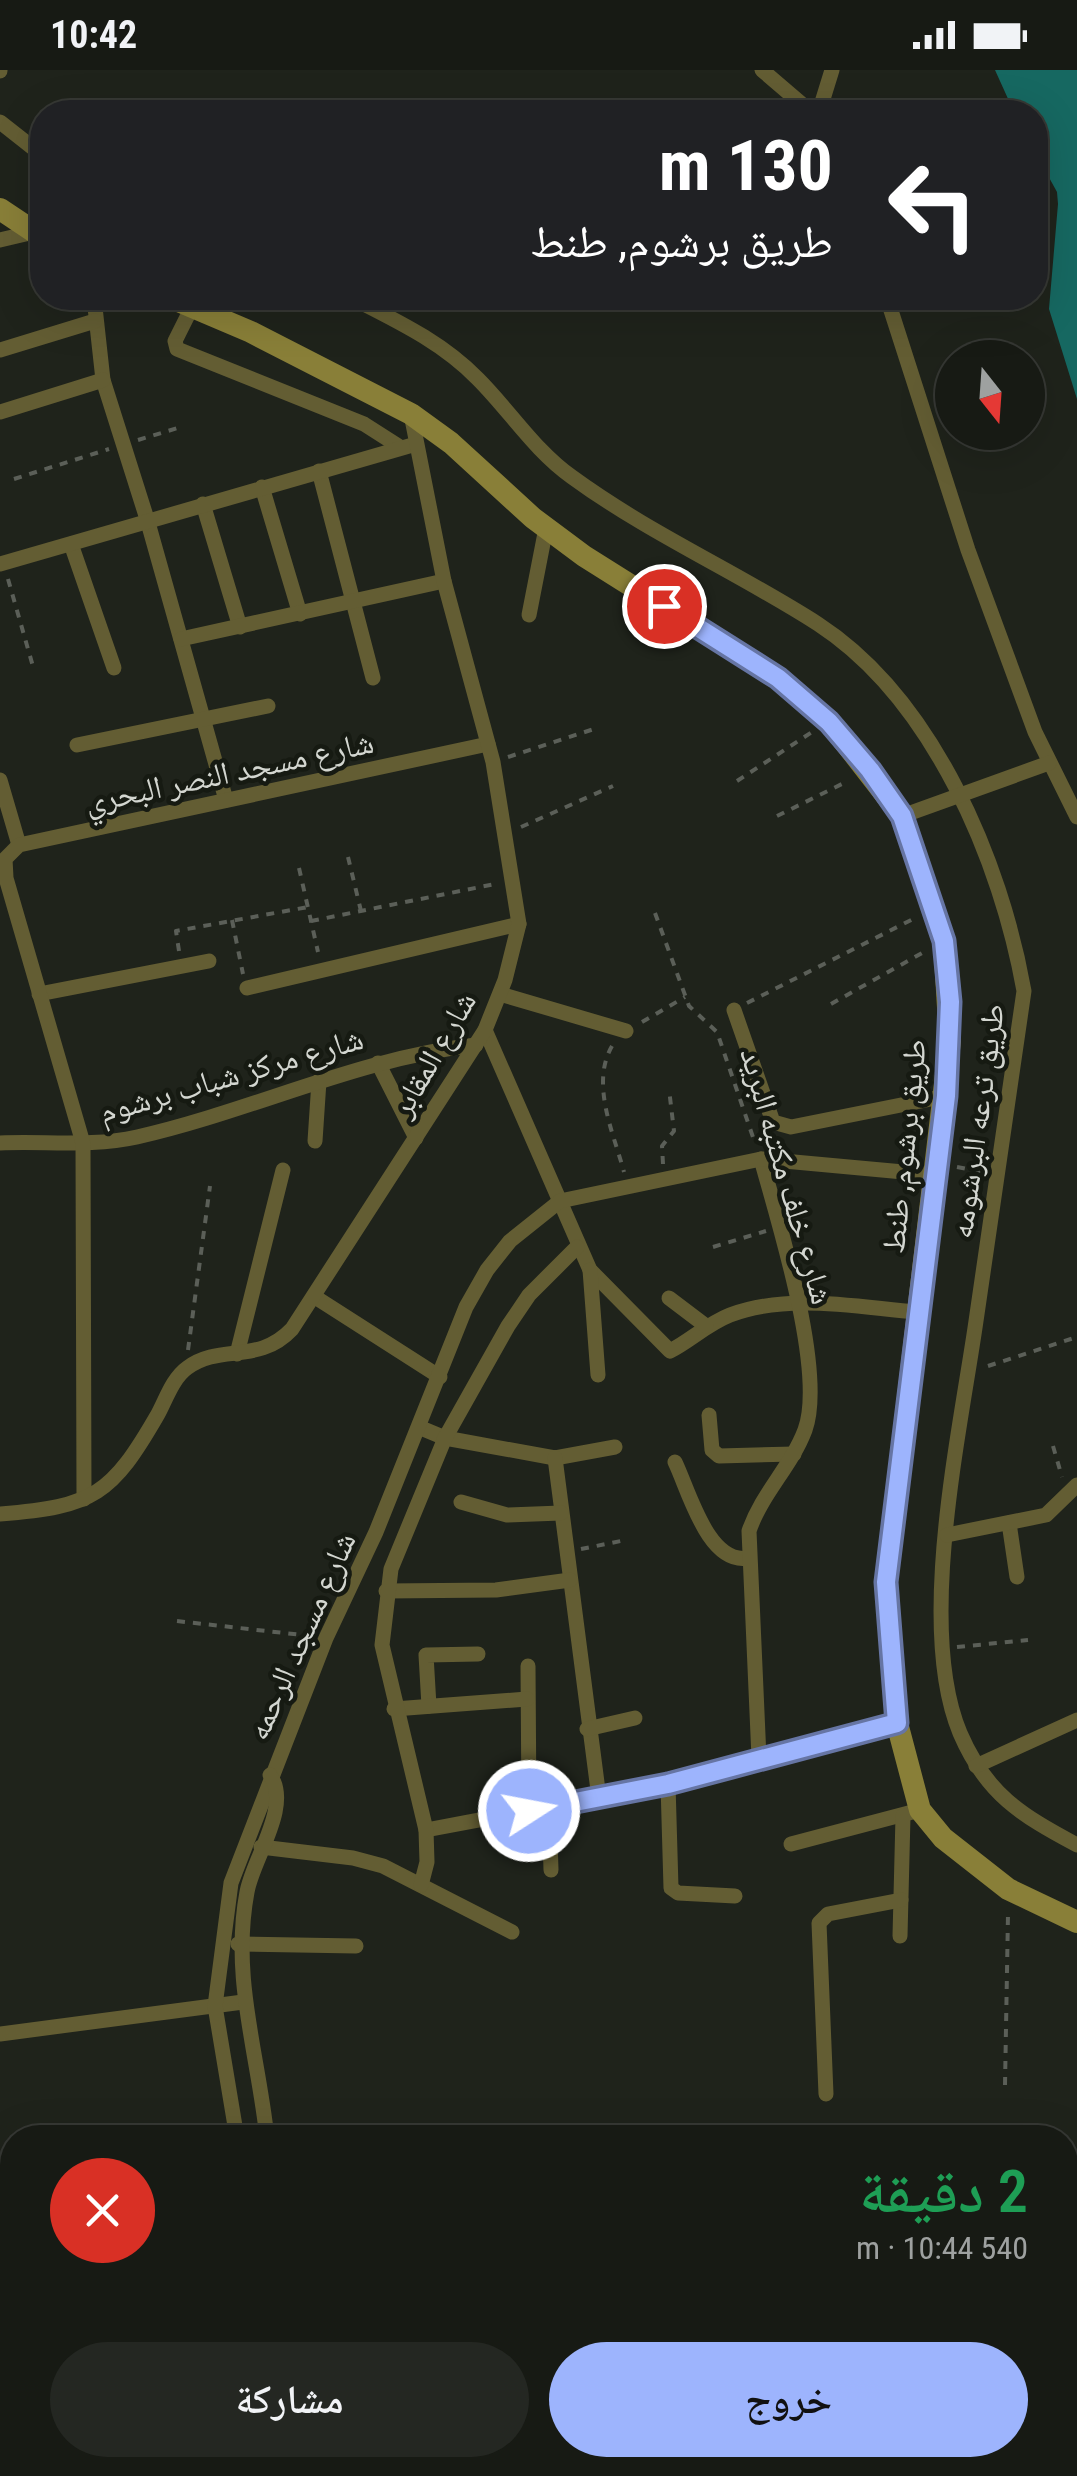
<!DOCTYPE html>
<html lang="ar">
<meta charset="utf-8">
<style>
:root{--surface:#171a14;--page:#242722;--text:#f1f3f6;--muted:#9ea1a0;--line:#363834;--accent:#9db4fd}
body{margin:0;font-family:"Roboto Condensed","Noto Naskh Arabic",sans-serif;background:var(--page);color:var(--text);direction:rtl;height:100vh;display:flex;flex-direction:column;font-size:38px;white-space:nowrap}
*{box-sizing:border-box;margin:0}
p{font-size:32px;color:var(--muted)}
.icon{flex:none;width:55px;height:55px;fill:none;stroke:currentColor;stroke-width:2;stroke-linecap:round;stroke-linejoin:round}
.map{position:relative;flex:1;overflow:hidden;direction:ltr}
.drawer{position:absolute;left:0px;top:2055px;width:1078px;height:352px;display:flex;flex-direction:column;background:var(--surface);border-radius:40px 40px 0 0;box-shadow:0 10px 40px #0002,0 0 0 2px var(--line);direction:rtl}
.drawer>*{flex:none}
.top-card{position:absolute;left:30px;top:30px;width:1018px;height:210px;border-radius:40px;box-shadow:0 10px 40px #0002,0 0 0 2px var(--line);direction:rtl;background:#202124;color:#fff;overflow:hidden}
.needle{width:65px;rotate:163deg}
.fabs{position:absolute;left:935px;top:270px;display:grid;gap:20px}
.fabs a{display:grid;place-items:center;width:110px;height:110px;border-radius:50%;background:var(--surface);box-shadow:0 10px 40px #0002,0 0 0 2px var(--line);font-size:50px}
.pin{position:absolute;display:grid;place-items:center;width:85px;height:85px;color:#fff;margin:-42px;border:5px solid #fff;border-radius:50%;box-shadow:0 2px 10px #0007}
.me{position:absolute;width:110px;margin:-55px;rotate:79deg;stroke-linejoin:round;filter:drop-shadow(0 0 8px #0008)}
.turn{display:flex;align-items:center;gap:35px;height:210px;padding:0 50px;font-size:45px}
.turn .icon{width:130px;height:130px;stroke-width:2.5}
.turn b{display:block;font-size:70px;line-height:85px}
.round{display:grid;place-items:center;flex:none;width:105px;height:105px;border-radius:52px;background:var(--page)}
.overview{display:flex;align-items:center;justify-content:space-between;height:170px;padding:0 50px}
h1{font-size:60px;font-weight:600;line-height:75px;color:#1e9e55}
.button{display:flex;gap:20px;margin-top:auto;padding:20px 50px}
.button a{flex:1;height:115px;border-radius:60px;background:var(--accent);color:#111;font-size:40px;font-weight:600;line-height:115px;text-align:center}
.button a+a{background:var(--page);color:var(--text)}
.status{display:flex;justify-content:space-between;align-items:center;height:70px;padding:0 50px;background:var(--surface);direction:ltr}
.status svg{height:28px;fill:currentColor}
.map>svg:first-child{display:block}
.water{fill:#166861}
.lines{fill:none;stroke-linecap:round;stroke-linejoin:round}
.path{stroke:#5b5f58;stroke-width:4;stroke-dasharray:8 8;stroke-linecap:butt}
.street{stroke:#635d33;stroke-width:15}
.secondary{stroke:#897f38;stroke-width:22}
.route-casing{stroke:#6675a4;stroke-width:25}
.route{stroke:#9db4fd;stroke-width:18}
.labels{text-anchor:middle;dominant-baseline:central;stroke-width:9;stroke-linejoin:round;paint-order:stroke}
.street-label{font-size:32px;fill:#d3d6d0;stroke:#161a12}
</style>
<div class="status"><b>10:42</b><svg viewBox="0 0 49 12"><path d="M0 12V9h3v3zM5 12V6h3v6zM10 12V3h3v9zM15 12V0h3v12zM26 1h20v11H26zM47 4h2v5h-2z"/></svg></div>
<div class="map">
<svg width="1077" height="2406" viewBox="0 0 1077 2406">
<rect width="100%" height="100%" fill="#1f231b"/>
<path class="water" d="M 995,0 L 1077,0 L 1077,329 L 1049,239 L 1058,134 L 1057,122 L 1035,82 L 1035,42 L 1014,42 Z"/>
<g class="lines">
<g class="path">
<path d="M 138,370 L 181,357"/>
<path d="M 14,409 L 109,379"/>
<path d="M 8,509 L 34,600"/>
<path d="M 508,687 L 594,659"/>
<path d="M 737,711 L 812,662"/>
<path d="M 777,746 L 848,711"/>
<path d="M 521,757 L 613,716"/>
<path d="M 348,787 L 361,841"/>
<path d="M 299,798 L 318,882"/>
<path d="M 655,843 L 689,936 L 717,962 L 755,1073"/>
<path d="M 232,850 L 243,904"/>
<path d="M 311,851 L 495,814"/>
<path d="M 179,881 L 176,861 L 308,837"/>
<path d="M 747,933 L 913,849"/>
<path d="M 831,934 L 922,883"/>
<path d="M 642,952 L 685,927"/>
<path d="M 612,976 C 590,1014 614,1064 624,1102"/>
<path d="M 663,1094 L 662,1076 L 674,1061 L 669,1019"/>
<path d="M 957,1097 L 982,1102"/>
<path d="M 713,1177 L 766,1161"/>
<path d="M 188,1280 L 210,1116"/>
<path d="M 988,1296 L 1077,1267"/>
<path d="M 1053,1376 L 1062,1407"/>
<path d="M 581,1479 L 621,1471"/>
<path d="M 177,1551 L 311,1566"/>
<path d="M 957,1577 L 1028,1570"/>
<path d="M 1005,2015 L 1008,1844"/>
</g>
<g class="street">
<path d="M 762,0 L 811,42"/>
<path d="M 0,1 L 0,0"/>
<path d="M 819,42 L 832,0"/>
<path d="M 0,52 L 42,85"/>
<path d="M 0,170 L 34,162"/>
<path d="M 94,228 L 103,310 L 147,449 L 226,730"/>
<path d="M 352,228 C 397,251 442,272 478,309 C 510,341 535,381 572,407 C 650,464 737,502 818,554 C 933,629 1001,791 1024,921 C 1008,1031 992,1141 976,1251 C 960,1363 916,1558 960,1663 C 986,1724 1021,1745 1077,1775"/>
<path d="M 887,228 L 968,480 L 1035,662 L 1077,747"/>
<path d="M 192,237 L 175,271 L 177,279 L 364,354 L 400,377"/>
<path d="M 0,280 L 95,251"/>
<path d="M 0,342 L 103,310"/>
<path d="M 319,401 L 373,608"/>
<path d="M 262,417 L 300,544"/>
<path d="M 203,434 L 240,557"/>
<path d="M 71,474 L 114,598"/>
<path d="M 0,494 L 416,374"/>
<path d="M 529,545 L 546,458"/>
<path d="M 181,569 L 444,511"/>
<path d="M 77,675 L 268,636"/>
<path d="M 0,710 L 19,775"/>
<path d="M 902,746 L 1049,693"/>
<path d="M 247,918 L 519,854"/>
<path d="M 39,924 L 209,891"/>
<path d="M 500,924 L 626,961"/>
<path d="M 734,940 L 773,1052 L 791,1057 L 946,1026"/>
<path d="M 485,960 L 590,1200 L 670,1281 C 690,1271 707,1254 730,1245 C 789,1223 856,1237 917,1242"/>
<path d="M 378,993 L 416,1068"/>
<path d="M 315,1071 L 319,1011"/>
<path d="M 0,1073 C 46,1071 92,1077 137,1067 C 252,1041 358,988 476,975"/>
<path d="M 590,1200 L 598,1305"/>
<path d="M 315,1227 L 440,1307"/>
<path d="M 669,1228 L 706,1256"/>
<path d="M 237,1284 L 283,1100"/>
<path d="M 709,1345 L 712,1380 L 719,1386 L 794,1384"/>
<path d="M 421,1358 L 445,1368 L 555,1388 L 615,1377"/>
<path d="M 555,1388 L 599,1728"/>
<path d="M 675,1392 C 689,1421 708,1495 748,1488"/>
<path d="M 84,1429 L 83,1073 L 6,808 L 5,789 L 19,775 L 488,674"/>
<path d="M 461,1432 L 507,1445 L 561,1443"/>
<path d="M 0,1444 C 94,1437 112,1424 158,1344 C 166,1329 173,1308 187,1298 C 221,1273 258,1295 292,1259 L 485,960 L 505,910 L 519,854 L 493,692 L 444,511 L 411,344"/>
<path d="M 1009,1453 L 1017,1507"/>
<path d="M 947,1465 L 1046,1445 L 1077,1415"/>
<path d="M 386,1521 L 496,1520 L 570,1510"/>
<path d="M 528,1596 L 529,1741"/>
<path d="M 429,1636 L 426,1585 L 478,1584"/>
<path d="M 394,1639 L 527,1629"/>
<path d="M 587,1659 L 635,1648"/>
<path d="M 759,1688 L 749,1461 C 762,1423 791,1397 805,1360 C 826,1302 778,1151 761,1089"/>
<path d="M 976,1696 L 1077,1650"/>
<path d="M 668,1714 L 671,1818 L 678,1823 L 735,1826"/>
<path d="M 549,1737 L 551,1800"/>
<path d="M 426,1760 L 668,1714 L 897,1653"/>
<path d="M 791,1774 L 920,1740"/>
<path d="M 261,1777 L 353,1788 L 383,1796 L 512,1862"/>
<path d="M 421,1815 L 427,1792 L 426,1760 L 382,1575 L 391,1499 L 445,1368 L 508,1256 L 529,1225 L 577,1177"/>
<path d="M 900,1866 L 903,1746"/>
<path d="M 238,1874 L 356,1876"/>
<path d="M 0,1964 L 243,1932"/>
<path d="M 826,2024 L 819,1853 L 828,1844 L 901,1830"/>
<path d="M 237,2068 L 215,1936 L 231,1813 L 326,1568 L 376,1462 L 466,1237 L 487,1200 L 510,1171 L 560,1131 L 761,1089 L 936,1105"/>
<path d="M 267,2068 C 258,1983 231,1907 247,1822 C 253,1788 292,1736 270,1705"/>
<path d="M 0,2358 L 12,2358"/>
<path d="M 249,2395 L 251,2406"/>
<path d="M 289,2395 L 291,2406"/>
</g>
<g class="secondary">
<path d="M 0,139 L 42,167"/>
<path d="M 171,228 L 251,262 L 411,344 L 451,373 L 533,448 L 584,486 L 778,608 L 829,652 L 902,746 L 944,871 L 950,971 L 886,1513 L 897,1653 L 920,1740 L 943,1768 L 1008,1819 L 1077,1852"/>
</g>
</g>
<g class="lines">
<g class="route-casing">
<path id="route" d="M 529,1741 L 668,1714 L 897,1653 L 886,1512 L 946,1026 L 950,932 L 944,871 L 902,746 L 870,700 L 829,652 L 778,608 L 664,536"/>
</g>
<use href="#route" class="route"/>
</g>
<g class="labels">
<g class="street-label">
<text transform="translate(229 702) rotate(-12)">شارع مسجد النصر البحري</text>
<text transform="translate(433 984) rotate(-60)">شارع المقابر</text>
<text transform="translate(231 1005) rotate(-16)">شارع مركز شباب برشوم</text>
<text transform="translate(977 1051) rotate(-82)">طريق ترعه البرشومه</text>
<text transform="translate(904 1076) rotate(-84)">طريق برشوم, طنط</text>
<text transform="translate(787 1106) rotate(74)">شارع خلف مكتبه البريد</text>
<text transform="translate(301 1566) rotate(-66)">شارع مسجد الرحمه</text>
</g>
</g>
</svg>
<div class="fabs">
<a><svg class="needle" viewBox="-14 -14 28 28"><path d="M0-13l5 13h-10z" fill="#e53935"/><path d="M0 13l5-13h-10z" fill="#9ea1a0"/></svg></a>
</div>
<div class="pin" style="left:664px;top:536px;background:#d93025"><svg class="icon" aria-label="arrive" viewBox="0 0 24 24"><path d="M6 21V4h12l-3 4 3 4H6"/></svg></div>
<svg class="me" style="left:529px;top:1741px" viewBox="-20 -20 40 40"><circle r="17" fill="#9db4fd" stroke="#fff" stroke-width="3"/><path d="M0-11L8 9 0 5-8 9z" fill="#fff"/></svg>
<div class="top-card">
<div class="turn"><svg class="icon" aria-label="left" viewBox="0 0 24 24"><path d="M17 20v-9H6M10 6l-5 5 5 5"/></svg><div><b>130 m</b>طريق برشوم, طنط</div></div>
</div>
<section class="drawer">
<div class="overview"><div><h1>2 دقيقة</h1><p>540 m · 10:44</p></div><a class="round" style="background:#d93025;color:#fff"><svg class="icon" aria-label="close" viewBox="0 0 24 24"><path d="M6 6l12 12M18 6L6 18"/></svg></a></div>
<div class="button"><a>خروج</a><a>مشاركة</a></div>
</section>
</div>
